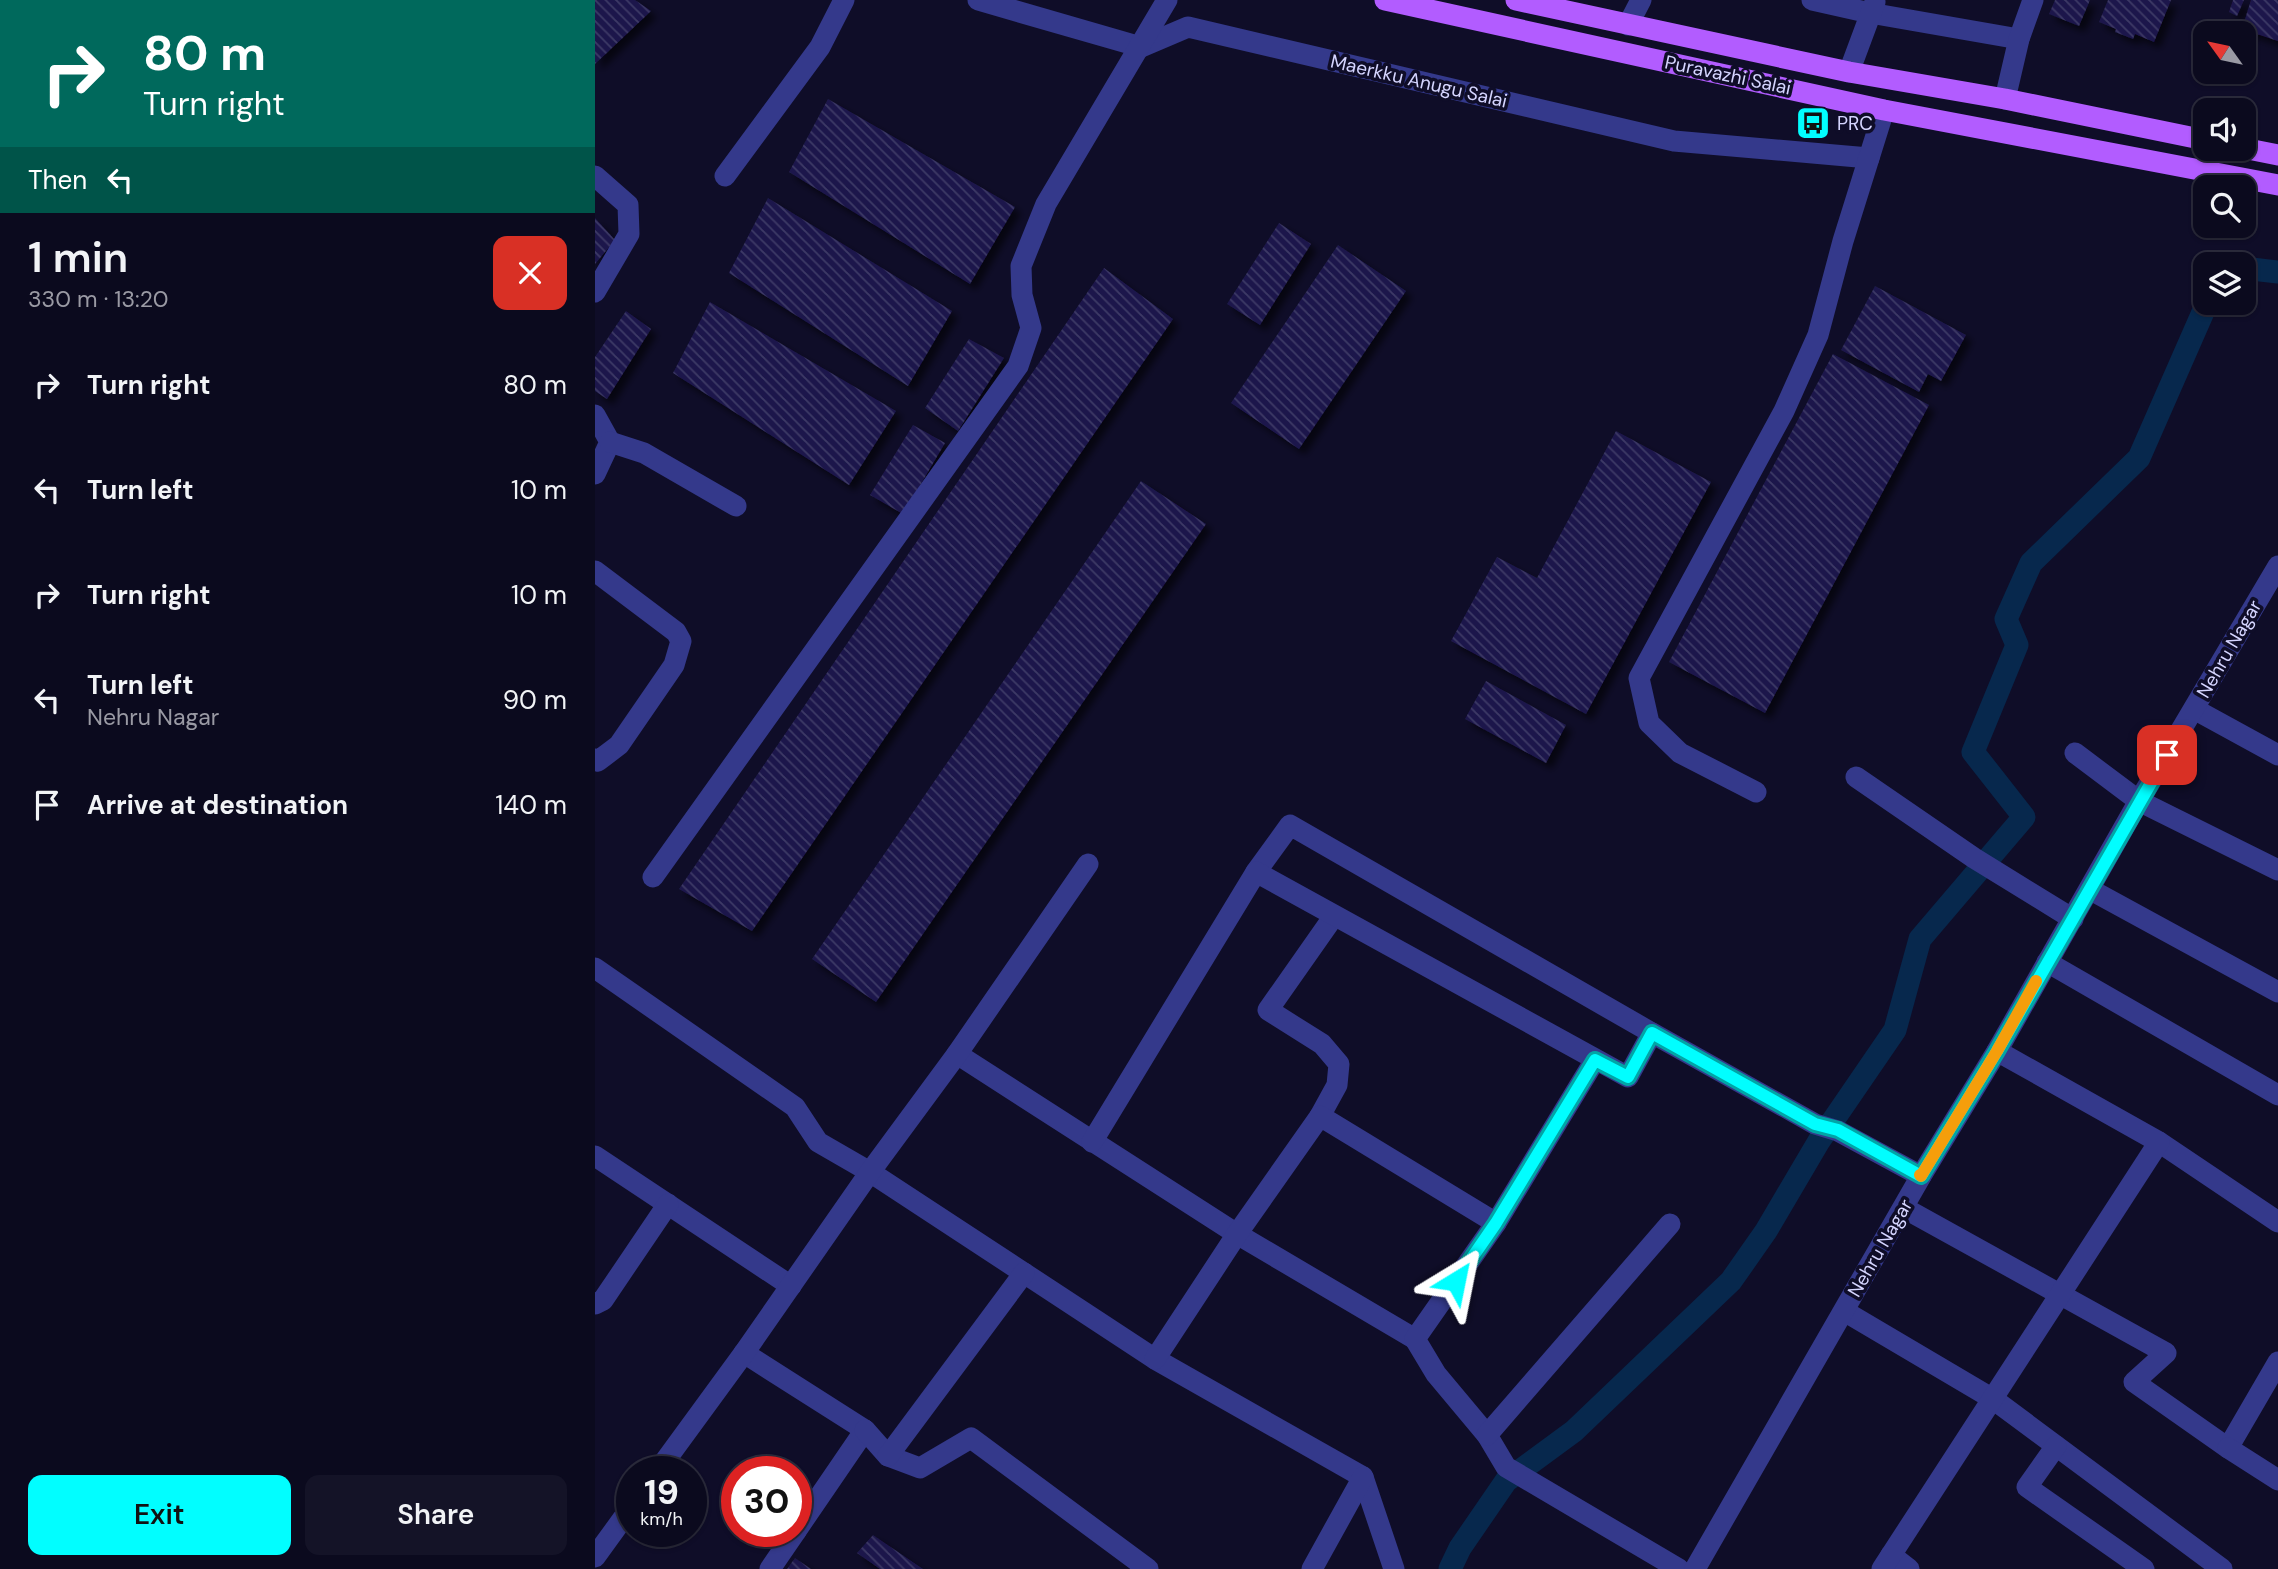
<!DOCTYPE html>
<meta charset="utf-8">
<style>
:root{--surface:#0b0a1e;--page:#141327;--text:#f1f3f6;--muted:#9a9aa4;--line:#2b2b3c;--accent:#01feff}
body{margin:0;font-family:"DM Sans",sans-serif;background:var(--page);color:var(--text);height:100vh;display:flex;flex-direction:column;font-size:26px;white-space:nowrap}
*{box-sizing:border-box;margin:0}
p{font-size:23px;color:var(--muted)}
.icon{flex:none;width:38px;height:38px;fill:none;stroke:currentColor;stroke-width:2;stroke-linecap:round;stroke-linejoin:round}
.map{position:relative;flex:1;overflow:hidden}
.side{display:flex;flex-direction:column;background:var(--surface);width:595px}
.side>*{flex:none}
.top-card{background:#00695c;color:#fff;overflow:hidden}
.needle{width:46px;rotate:303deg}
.buttons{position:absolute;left:1598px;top:21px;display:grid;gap:14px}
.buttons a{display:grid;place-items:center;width:63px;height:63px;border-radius:14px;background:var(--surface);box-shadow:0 2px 5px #0004,0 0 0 2px var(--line);font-size:35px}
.speed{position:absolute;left:21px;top:1456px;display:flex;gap:14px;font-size:35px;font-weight:700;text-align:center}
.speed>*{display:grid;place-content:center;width:91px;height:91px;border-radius:50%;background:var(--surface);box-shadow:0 2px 5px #0004,0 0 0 2px var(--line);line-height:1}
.speed small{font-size:18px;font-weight:400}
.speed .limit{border:10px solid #d22;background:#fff;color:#111}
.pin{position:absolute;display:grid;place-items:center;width:60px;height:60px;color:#fff;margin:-30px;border-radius:14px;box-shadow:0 4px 10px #0006}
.me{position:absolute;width:77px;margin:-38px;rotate:35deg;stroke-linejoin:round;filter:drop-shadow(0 0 5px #0008)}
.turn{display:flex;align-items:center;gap:24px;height:147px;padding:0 28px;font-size:32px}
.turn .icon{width:91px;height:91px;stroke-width:2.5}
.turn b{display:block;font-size:49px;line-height:60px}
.then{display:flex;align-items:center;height:66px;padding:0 28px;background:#0003;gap:14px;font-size:26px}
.round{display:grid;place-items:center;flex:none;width:74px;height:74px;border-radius:14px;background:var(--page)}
.headline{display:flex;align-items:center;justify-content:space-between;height:119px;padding:0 28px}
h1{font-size:42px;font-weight:600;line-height:52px}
.action{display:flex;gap:14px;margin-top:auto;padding:14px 28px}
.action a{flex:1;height:80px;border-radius:14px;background:var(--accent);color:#111;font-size:28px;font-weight:600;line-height:80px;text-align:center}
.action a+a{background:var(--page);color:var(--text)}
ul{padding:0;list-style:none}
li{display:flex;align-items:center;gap:21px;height:105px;padding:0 28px}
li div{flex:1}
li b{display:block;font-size:26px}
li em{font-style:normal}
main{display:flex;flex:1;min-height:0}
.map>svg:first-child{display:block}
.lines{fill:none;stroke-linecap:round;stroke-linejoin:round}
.canal{stroke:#07284d;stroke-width:23}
.building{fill:url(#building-back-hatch);filter:url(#shadow)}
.minor{stroke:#34398b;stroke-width:21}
.major{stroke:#b25cff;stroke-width:21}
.route-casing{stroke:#01a5a6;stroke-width:18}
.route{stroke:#01feff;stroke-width:12}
.slow{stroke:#f59e0b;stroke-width:12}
.labels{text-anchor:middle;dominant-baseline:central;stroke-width:7;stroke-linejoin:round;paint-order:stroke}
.street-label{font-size:19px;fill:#d5d5ff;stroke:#0f0d28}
.poi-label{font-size:19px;fill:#d5d5ff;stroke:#0f0d28;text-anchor:start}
</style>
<main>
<section class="side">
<div class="top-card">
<div class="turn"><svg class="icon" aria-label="right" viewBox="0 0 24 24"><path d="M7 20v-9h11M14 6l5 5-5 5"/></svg><div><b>80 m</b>Turn right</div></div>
<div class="then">Then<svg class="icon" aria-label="left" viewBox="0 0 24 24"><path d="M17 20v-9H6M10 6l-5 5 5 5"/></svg></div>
</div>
<div class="headline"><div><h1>1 min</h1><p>330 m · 13:20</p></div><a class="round" style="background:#d93025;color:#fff"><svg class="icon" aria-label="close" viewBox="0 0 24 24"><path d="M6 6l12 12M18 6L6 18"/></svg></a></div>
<ul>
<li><svg class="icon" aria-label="right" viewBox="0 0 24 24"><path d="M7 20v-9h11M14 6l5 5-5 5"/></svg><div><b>Turn right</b></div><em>80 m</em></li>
<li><svg class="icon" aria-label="left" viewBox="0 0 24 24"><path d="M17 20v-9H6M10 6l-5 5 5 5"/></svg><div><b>Turn left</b></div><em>10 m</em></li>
<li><svg class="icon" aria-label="right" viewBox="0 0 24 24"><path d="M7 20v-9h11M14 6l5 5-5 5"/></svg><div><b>Turn right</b></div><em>10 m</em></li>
<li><svg class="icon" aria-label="left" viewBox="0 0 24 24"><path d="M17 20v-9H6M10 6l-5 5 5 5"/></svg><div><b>Turn left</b><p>Nehru Nagar</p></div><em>90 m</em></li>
<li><svg class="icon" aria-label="arrive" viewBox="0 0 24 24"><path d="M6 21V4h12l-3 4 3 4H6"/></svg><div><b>Arrive at destination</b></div><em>140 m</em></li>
</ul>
<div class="action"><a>Exit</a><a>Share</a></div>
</section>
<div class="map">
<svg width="1683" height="1569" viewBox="0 0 1683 1569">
<defs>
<pattern id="building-back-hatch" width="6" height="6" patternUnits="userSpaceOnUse" patternTransform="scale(1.75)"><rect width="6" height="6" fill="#1d184b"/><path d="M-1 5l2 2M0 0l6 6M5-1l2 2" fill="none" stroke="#3d3966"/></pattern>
<filter id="shadow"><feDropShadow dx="6" dy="6" stdDeviation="3.5" flood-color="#0009"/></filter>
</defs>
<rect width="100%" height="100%" fill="#0f0d28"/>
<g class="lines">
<g class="canal">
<path d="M 1648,268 L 1683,272"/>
<path d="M 855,1569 L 865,1548 L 911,1481 L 979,1431 L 1136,1281 L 1171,1231 L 1224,1141 L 1300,1030 L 1325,939 L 1429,817 L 1378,752 L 1422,645 L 1411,619 L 1436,563 L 1544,458 L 1612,303"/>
</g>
</g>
<g class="building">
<path d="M 0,0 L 40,0 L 56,11 L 0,64 Z"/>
<path d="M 1460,0 L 1495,0 L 1484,26 L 1454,14 Z"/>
<path d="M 1513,0 L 1576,0 L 1559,42 L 1540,34 L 1538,39 L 1520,32 L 1521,29 L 1504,22 Z"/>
<path d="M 1638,0 L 1649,0 L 1642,16 L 1634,12 Z"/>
<path d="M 1656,0 L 1683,0 L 1683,41 L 1647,29 Z"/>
<path d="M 233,99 L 420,207 L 375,284 L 194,172 Z"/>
<path d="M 173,198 L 357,311 L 313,386 L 134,273 Z"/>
<path d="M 0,218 L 20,240 L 0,264 Z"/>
<path d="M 684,223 L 716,244 L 665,325 L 632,304 Z"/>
<path d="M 743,245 L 811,291 L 704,449 L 636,403 Z"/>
<path d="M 509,268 L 578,319 L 157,931 L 84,889 Z"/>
<path d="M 1280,286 L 1371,335 L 1346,381 L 1333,374 L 1324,392 L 1246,350 Z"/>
<path d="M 115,302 L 301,411 L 254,485 L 78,373 Z"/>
<path d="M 31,311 L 56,329 L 12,399 L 0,391 L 0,357 Z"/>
<path d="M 374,339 L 409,358 L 363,431 L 330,408 Z"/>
<path d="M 1238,354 L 1334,405 L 1170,713 L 1074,662 Z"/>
<path d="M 318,425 L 350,443 L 308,514 L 275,495 Z"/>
<path d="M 1021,431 L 1116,482 L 991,714 L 856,641 L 902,557 L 942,578 Z"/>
<path d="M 546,481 L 611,524 L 281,1002 L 217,959 Z"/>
<path d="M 891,681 L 971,725 L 951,763 L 870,719 Z"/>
<path d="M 278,1535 L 328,1569 L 285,1569 L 262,1553 Z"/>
<path d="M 200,1558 L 216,1569 L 192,1569 Z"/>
</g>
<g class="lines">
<g class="minor">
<path d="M 383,0 L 546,47 L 593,27 L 1079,141 L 1274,158"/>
<path d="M 1217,0 L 1275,13 L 1424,39"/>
<path d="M 1033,25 L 1046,0"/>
<path d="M 1254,72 L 1280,2"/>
<path d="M 1410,99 L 1424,39 L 1438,0"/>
<path d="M 0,176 L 33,205 L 34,234 L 0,292"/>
<path d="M 130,176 L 225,47 L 249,0"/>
<path d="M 0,415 L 15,442 L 0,474"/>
<path d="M 15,442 L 49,453 L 141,506"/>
<path d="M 0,571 L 81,632 L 86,641 L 79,665 L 24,745 L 3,761 L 0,759"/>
<path d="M 1599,709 L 1683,755"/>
<path d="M 1480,753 L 1544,801 L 1683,870"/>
<path d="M 1261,777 L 1379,858 L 1478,919"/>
<path d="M 1161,792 L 1085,753 L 1054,723 L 1044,678 L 1189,411 L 1223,335 L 1248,241 L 1289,110"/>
<path d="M 661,872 L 695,825 L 1057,1033"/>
<path d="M 58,877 L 423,366 L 436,328 L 427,295 L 426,266 L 451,204 L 572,0"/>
<path d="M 1496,890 L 1683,992"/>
<path d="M 1452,962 L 1683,1095"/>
<path d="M 0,968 L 200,1107 L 223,1142 L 275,1172 L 560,1359 L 768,1477 L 799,1569"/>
<path d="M 362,1054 L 642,1234 L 820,1339"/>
<path d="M 725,1116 L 742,1085 L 744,1064 L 727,1044 L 673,1010 L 739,916"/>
<path d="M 497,1142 L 661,872 L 1033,1077 L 1057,1033 L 1220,1124 L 1243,1131 L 1326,1176"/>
<path d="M 1564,1142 L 1683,1222"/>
<path d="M 0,1156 L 196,1286"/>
<path d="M 1309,1208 L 1571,1353 L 1539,1382 L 1633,1448 L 1683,1362"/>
<path d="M 901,1223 L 1000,1060"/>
<path d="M 0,1304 L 8,1300 L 73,1204"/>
<path d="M 1249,1311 L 1398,1399 L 1627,1569"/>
<path d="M 149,1353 L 270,1430 L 201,1531"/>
<path d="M 560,1359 L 642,1234 L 725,1116 L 901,1223 L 820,1339 L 841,1374 L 892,1435 L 911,1467 L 1084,1569"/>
<path d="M 270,1430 L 293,1456 L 325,1468 L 376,1438 L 553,1569"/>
<path d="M 892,1435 L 1075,1224"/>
<path d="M 1461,1446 L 1432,1487 L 1549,1569"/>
<path d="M 1633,1448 L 1683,1480"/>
<path d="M 293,1456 L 429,1273"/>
<path d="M 62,1472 L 149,1353 L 275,1172 L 362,1054 L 493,864"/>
<path d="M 1296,1555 L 1314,1569"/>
<path d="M 0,1557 L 37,1506"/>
<path d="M 175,1569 L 201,1531"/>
<path d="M 717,1569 L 768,1477"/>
<path d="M 1100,1569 L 1326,1176 L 1402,1051 L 1544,801 L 1683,566"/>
<path d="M 1287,1569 L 1564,1142 L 1402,1051"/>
</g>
<g class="major">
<path d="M 790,0 L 1289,110 L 1683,185"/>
<path d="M 921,0 L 1254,72 L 1410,99 L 1610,140"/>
<path d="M 1648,148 L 1683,155"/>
</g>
</g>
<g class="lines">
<g class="route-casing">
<path id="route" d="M 861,1281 L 901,1223 L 1000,1060 L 1033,1077 L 1057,1033 L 1220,1124 L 1243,1130 L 1326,1176 L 1402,1051 L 1572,755"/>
</g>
<use href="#route" class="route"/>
<path class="slow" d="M 1325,1175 L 1326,1176 L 1402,1051 L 1441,981"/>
</g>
<defs>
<g id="bus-square" transform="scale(1.75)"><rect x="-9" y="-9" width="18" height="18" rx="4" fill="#01feff" stroke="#0f0d28"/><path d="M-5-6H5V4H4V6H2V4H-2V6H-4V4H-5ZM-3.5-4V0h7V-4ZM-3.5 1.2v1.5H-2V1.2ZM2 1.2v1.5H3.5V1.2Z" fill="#111"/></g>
</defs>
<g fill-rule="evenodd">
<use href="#bus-square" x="1218" y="123"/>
</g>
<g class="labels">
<g class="street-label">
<text transform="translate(1133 75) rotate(12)">Puravazhi Salai</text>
<text transform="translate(824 81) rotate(13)">Maerkku Anugu Salai</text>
<text transform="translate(1634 649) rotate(-60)">Nehru Nagar</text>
<text transform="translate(1285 1248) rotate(-60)">Nehru Nagar</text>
</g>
<g class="poi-label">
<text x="1242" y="123">PRC</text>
</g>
</g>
</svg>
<div class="buttons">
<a><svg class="needle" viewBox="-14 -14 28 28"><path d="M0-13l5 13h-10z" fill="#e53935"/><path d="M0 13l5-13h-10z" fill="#9a9aa4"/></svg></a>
<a><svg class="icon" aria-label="sound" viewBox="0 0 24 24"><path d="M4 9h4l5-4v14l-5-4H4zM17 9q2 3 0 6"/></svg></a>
<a><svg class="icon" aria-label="search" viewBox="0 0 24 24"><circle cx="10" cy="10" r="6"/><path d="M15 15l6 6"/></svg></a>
<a><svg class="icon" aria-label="layers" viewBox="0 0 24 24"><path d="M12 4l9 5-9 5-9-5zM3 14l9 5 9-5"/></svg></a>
</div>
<div class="speed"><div>19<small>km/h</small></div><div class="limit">30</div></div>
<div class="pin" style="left:1572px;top:755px;background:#d93025"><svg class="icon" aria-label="arrive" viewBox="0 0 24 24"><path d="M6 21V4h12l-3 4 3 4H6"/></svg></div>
<svg class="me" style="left:861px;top:1281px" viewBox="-20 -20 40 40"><path d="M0-17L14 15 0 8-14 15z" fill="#01feff" stroke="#fff" stroke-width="4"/></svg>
</div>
</main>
